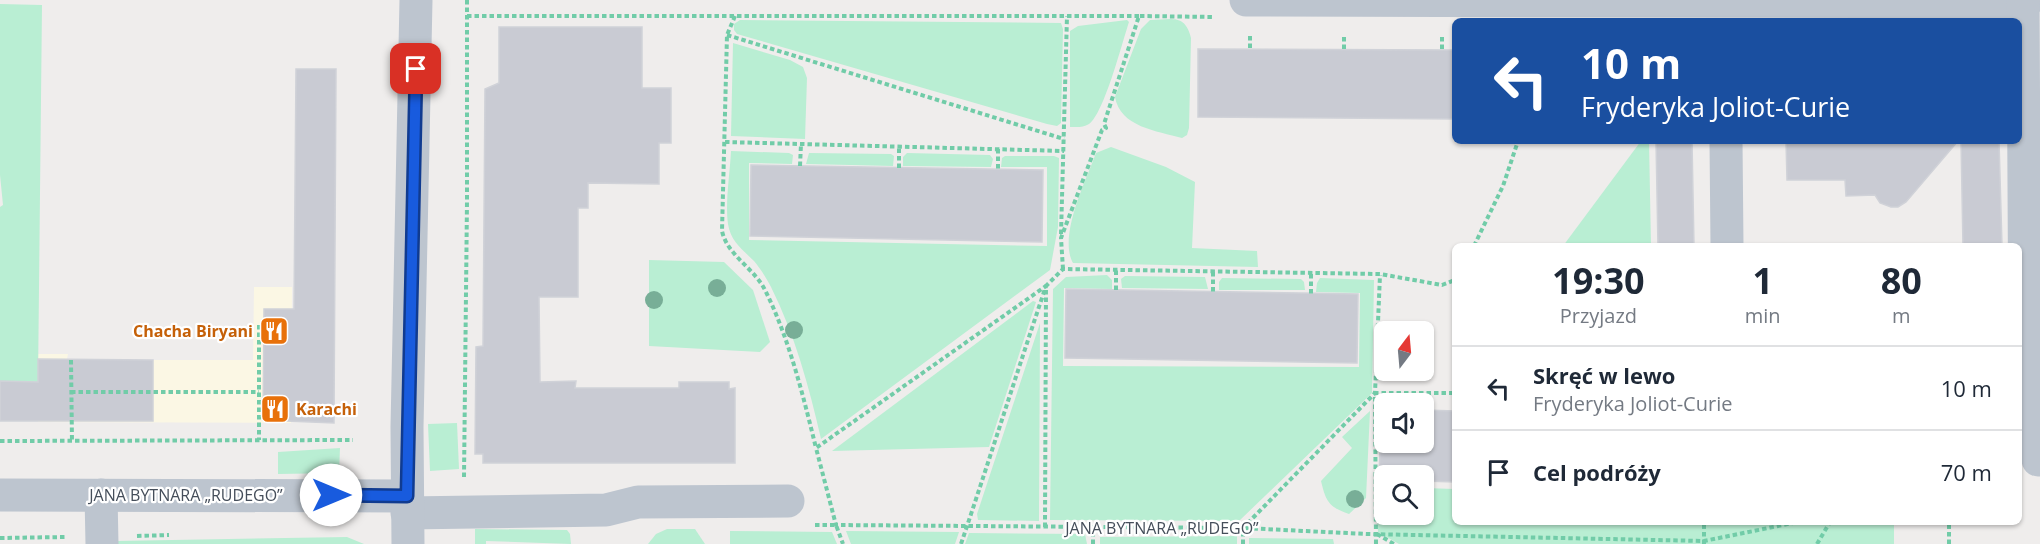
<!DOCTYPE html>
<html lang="pl">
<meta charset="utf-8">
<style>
:root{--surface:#fff;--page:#f2f2f3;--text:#1f2937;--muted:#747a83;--line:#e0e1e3}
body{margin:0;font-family:"Open Sans",sans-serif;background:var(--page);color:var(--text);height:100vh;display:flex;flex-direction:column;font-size:22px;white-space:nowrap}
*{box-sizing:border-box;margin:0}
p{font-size:20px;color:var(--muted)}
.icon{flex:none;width:33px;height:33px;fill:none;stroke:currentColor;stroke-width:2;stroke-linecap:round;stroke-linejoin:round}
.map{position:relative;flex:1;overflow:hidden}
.panel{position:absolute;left:1452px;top:243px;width:570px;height:282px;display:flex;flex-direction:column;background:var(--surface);border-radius:9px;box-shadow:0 2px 4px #0004}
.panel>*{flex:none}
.banner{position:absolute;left:1452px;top:18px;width:570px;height:126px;border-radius:9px;box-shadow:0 2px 4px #0004;background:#1a4fa0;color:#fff;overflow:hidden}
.needle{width:39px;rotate:16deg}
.controls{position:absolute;left:1374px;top:321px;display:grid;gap:12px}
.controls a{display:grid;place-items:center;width:60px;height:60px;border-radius:9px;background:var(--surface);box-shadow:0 2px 4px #0004;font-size:30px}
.pin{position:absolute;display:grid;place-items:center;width:51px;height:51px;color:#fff;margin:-26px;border-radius:12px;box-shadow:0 3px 9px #0006}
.me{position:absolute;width:66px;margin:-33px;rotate:90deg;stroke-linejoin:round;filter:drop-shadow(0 0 4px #0008)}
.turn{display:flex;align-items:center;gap:21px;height:126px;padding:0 30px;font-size:27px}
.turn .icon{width:78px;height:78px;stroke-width:2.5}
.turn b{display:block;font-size:42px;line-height:51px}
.eta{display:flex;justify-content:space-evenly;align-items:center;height:102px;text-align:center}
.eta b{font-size:36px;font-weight:700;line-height:42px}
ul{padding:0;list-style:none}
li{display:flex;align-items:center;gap:18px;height:84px;padding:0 30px;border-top:2px solid var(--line)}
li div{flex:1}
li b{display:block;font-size:22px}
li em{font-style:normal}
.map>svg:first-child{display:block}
.commercial{fill:#fbf7e4}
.green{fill:#b9eed3}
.building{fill:#c9cbd3;stroke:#d0d2d8;stroke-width:1.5}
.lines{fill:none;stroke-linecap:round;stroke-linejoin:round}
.path{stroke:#71cca8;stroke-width:4;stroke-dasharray:4.5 3;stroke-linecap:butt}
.minor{stroke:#bdc5cf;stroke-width:33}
.tree{fill:#78ae97}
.route-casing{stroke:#103b90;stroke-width:15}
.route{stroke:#185bde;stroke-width:10}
.labels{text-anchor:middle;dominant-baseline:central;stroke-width:4.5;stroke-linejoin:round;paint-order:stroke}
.food-label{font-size:16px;font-weight:bold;fill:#c56008;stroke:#fff;text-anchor:end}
.street-label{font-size:16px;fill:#454e5a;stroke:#fff}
</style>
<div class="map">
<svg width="2040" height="544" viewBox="0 0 2040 544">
<rect width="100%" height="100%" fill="#efedec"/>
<path class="commercial" d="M 254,287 L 292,287 L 291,423 L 38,422 L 38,354 L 68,354 L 67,359 L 71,360 L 253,360 Z"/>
<g class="green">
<path d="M 0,4 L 42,5 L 38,382 L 0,381 L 0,207 L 3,205 L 0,175 Z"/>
<path d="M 740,20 L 1061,23 L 1063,29 L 1061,123 L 1057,126 L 1047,124 L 737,34 L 734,30 L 734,24 Z"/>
<path d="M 1127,20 L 1129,22 C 1122,43 1104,114 1089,124 C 1083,128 1076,127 1070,127 L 1070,31 L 1078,26 Z"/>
<path d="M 1150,20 C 1171,20 1185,13 1191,38 L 1189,128 L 1187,135 L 1182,138 C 1157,131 1120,127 1115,97 L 1141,29 Z"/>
<path d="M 733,43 L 790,60 L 803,67 L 807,78 L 805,139 L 731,136 Z"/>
<path d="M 1641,141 L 1649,141 L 1651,246 L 1563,246 Z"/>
<path d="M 1111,147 L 1166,167 L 1195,182 L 1192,248 L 1257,251 L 1258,267 L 1073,263 C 1058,236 1086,181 1096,153 Z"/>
<path d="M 731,151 L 789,153 L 793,155 L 792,164 L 749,163 L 749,240 L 1047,246 L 1047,167 L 1001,167 L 1002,158 L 1005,156 L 1054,156 L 1059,158 L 1058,227 L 1050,270 L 821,439 C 809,387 795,335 771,287 C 767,279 760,268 754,261 C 742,249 731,242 728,224 C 725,203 730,173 731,151 Z"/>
<path d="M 809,153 L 891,154 L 894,156 L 893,166 L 806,164 Z"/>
<path d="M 907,153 L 990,155 L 993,159 L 991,167 L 903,166 L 903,157 Z"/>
<path d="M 649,260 L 724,262 L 753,290 L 770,342 L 760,352 L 649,346 Z"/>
<path d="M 1107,275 L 1112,280 L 1112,289 L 1064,288 L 1063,366 L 1359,367 L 1360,293 L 1316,292 L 1317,283 L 1320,278 L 1374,280 L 1372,393 L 1239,521 L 1050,520 L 1053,289 L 1066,277 Z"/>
<path d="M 1125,276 L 1205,277 L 1208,289 L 1122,288 L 1121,279 Z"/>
<path d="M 1222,278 L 1301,279 L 1304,282 L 1305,290 L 1219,290 L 1219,282 Z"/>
<path d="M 1033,301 L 1036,302 L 989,447 L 832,451 Z"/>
<path d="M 1040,323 L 1039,521 L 978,520 L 977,514 Z"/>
<path d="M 1370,411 L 1366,498 L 1349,514 C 1329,507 1326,502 1321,481 L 1352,448 L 1342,437 Z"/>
<path d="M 457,423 L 459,469 L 430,471 L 428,424 Z"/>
<path d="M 340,448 L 339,473 L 278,474 L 278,452 Z"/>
<path d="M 1376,488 L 1384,488 L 1384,514 L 1424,514 L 1424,488 L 1455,489 L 1455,522 L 1894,522 L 1894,544 L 1399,544 L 1378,532 Z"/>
<path d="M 475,529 L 567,530 L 570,534 L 571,544 L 486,541 L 486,544 L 475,544 Z"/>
<path d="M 667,529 L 695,529 L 705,544 L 648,544 L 656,534 Z"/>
<path d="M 730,531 L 832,532 L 837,544 L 730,544 Z"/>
<path d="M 846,531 L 959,532 L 955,544 L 851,544 Z"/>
<path d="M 969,533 L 1085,534 L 1087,544 L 965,544 Z"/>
<path d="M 1237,536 L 1237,544 L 1100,544 L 1100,537 Z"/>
<path d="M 347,537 L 364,544 L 116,544 L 116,541 Z"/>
<path d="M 1249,538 L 1333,539 L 1334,544 L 1249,544 Z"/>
</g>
<g class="building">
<path d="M 499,27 L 642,27 L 642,88 L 671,88 L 671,143 L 659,143 L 659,184 L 588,183 L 588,208 L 578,208 L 578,297 L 539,297 L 540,382 L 576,381 L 575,388 L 679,388 L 679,382 L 729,382 L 729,389 L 735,388 L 735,463 L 483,463 L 483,454 L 475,454 L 476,347 L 483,346 L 485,89 L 499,83 Z"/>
<path d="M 1198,49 L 1455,50 L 1455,119 L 1198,117 Z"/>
<path d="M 296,69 L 336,69 L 334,423 L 263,420 L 264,309 L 294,309 Z"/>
<path d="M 1656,141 L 1692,141 L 1694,246 L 1658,246 Z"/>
<path d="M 1786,141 L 1958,141 L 1906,202 L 1898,207 L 1891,207 L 1880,203 L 1875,195 L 1846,196 L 1845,180 L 1787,180 Z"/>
<path d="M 1961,141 L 1999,141 L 2002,246 L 1963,246 Z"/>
<path d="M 751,165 L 1043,170 L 1042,242 L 750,236 Z"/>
<path d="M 1066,289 L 1358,294 L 1357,363 L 1065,358 Z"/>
<path d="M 38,359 L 153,360 L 153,421 L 0,421 L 0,381 L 38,382 Z"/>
<path d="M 1381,410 L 1384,410 L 1384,442 L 1424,442 L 1424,410 L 1455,411 L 1455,482 L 1424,481 L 1424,476 L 1384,476 L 1384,481 L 1379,481 Z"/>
</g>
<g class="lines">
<g class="path">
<path d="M 467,16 L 1139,16"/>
<path d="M 735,16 L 727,35 L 722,231 C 727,255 754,268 765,290 C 789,338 803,395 816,448"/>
<path d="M 727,35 L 1064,139"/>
<path d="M 1250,36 L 1250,50"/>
<path d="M 1344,37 L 1344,50"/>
<path d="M 1442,37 L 1442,50"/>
<path d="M 725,142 L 1064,151"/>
<path d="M 998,149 L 998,170"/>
<path d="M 800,166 L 801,144"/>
<path d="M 899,168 L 899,147"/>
<path d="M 1061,234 L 1067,16"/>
<path d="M 1474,246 L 1503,186 L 1518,141"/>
<path d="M 1063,269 L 1061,238 L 1102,130 L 1106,128 L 1104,124 L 1139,16 L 1214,17"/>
<path d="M 1213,272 L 1213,292"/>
<path d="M 1311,274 L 1311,294"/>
<path d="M 1116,290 L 1116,270"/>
<path d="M 259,325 L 259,440"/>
<path d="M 71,360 L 72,442"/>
<path d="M 71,392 L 259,392"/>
<path d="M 0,441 L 353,440"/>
<path d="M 464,477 L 467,201 L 467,0"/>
<path d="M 815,525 L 836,525 L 843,544"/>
<path d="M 1045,527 L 1046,286 L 1063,269 L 1380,274 L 1442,285 L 1455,280"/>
<path d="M 1377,534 L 1394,544"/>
<path d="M 137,536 L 169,535"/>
<path d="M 0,538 L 67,537"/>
<path d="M 961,544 C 990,458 1017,372 1046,286 L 816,448 L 836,525 L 1243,528 L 1367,534 L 1704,541 L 1798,522"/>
<path d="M 1093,544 L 1093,528"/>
<path d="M 1243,544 L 1243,528 L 1375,393 L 1380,275"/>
<path d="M 1376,544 L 1375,393 L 1455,393"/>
<path d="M 1704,544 L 1704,522"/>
<path d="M 1817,544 L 1830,522"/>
<path d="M 1949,544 L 1949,522"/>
</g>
<g class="minor">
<path d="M 1246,0 L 2023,2 L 2028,0"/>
<path d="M 2023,2 L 2025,366 L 2038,392 L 2038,460"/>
<path d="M 1726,141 L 1727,246"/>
<path d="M 0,495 L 407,496"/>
<path d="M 101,495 L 102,544"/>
<path d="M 407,513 L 606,510 L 638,502 L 788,501"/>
<path d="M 408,544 L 407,427 L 416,0"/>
</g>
</g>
<g class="tree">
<circle cx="717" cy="288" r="9"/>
<circle cx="654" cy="300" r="9"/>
<circle cx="794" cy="330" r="9"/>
<circle cx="1355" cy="499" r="9"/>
</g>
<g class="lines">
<g class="route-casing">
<path id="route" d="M 331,495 L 407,496 L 416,69"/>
</g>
<use href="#route" class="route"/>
</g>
<defs>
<g id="restaurant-square" transform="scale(1.5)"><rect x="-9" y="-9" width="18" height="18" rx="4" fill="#e8710a" stroke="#fff"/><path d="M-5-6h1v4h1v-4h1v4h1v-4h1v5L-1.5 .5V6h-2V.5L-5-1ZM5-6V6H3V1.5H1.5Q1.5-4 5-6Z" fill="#fff"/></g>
</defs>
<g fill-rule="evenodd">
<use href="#restaurant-square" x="274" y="331"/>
<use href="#restaurant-square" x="275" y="409"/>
</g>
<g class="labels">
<g class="food-label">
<text x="253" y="331">Chacha Biryani</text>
<text x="296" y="409" text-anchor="start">Karachi</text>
</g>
<g class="street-label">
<text x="186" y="495">JANA BYTNARA „RUDEGO”</text>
<text x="1162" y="528">JANA BYTNARA „RUDEGO”</text>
</g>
</g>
</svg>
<div class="controls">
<a><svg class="needle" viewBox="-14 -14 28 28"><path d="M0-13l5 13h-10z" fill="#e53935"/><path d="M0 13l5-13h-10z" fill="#747a83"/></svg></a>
<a><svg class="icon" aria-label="sound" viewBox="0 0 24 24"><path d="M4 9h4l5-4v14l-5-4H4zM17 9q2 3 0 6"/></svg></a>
<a><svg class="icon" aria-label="search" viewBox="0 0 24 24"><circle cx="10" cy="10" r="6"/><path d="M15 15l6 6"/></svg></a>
</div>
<div class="pin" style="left:416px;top:69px;background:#d93025"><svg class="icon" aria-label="arrive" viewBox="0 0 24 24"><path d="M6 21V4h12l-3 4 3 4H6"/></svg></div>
<svg class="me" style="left:331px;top:495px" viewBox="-20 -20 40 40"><circle r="19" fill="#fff"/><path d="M0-13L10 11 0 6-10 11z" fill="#185bde"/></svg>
<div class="banner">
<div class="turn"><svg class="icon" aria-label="left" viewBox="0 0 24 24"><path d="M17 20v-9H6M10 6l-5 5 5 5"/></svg><div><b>10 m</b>Fryderyka Joliot-Curie</div></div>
</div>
<section class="panel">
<div class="eta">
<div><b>19:30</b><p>Przyjazd</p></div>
<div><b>1</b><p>min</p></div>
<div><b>80</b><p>m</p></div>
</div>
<ul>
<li><svg class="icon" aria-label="left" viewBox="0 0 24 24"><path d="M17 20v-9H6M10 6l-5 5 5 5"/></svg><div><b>Skręć w lewo</b><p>Fryderyka Joliot-Curie</p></div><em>10 m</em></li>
<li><svg class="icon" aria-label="arrive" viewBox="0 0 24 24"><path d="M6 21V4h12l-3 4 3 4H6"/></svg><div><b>Cel podróży</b></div><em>70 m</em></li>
</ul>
</section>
</div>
